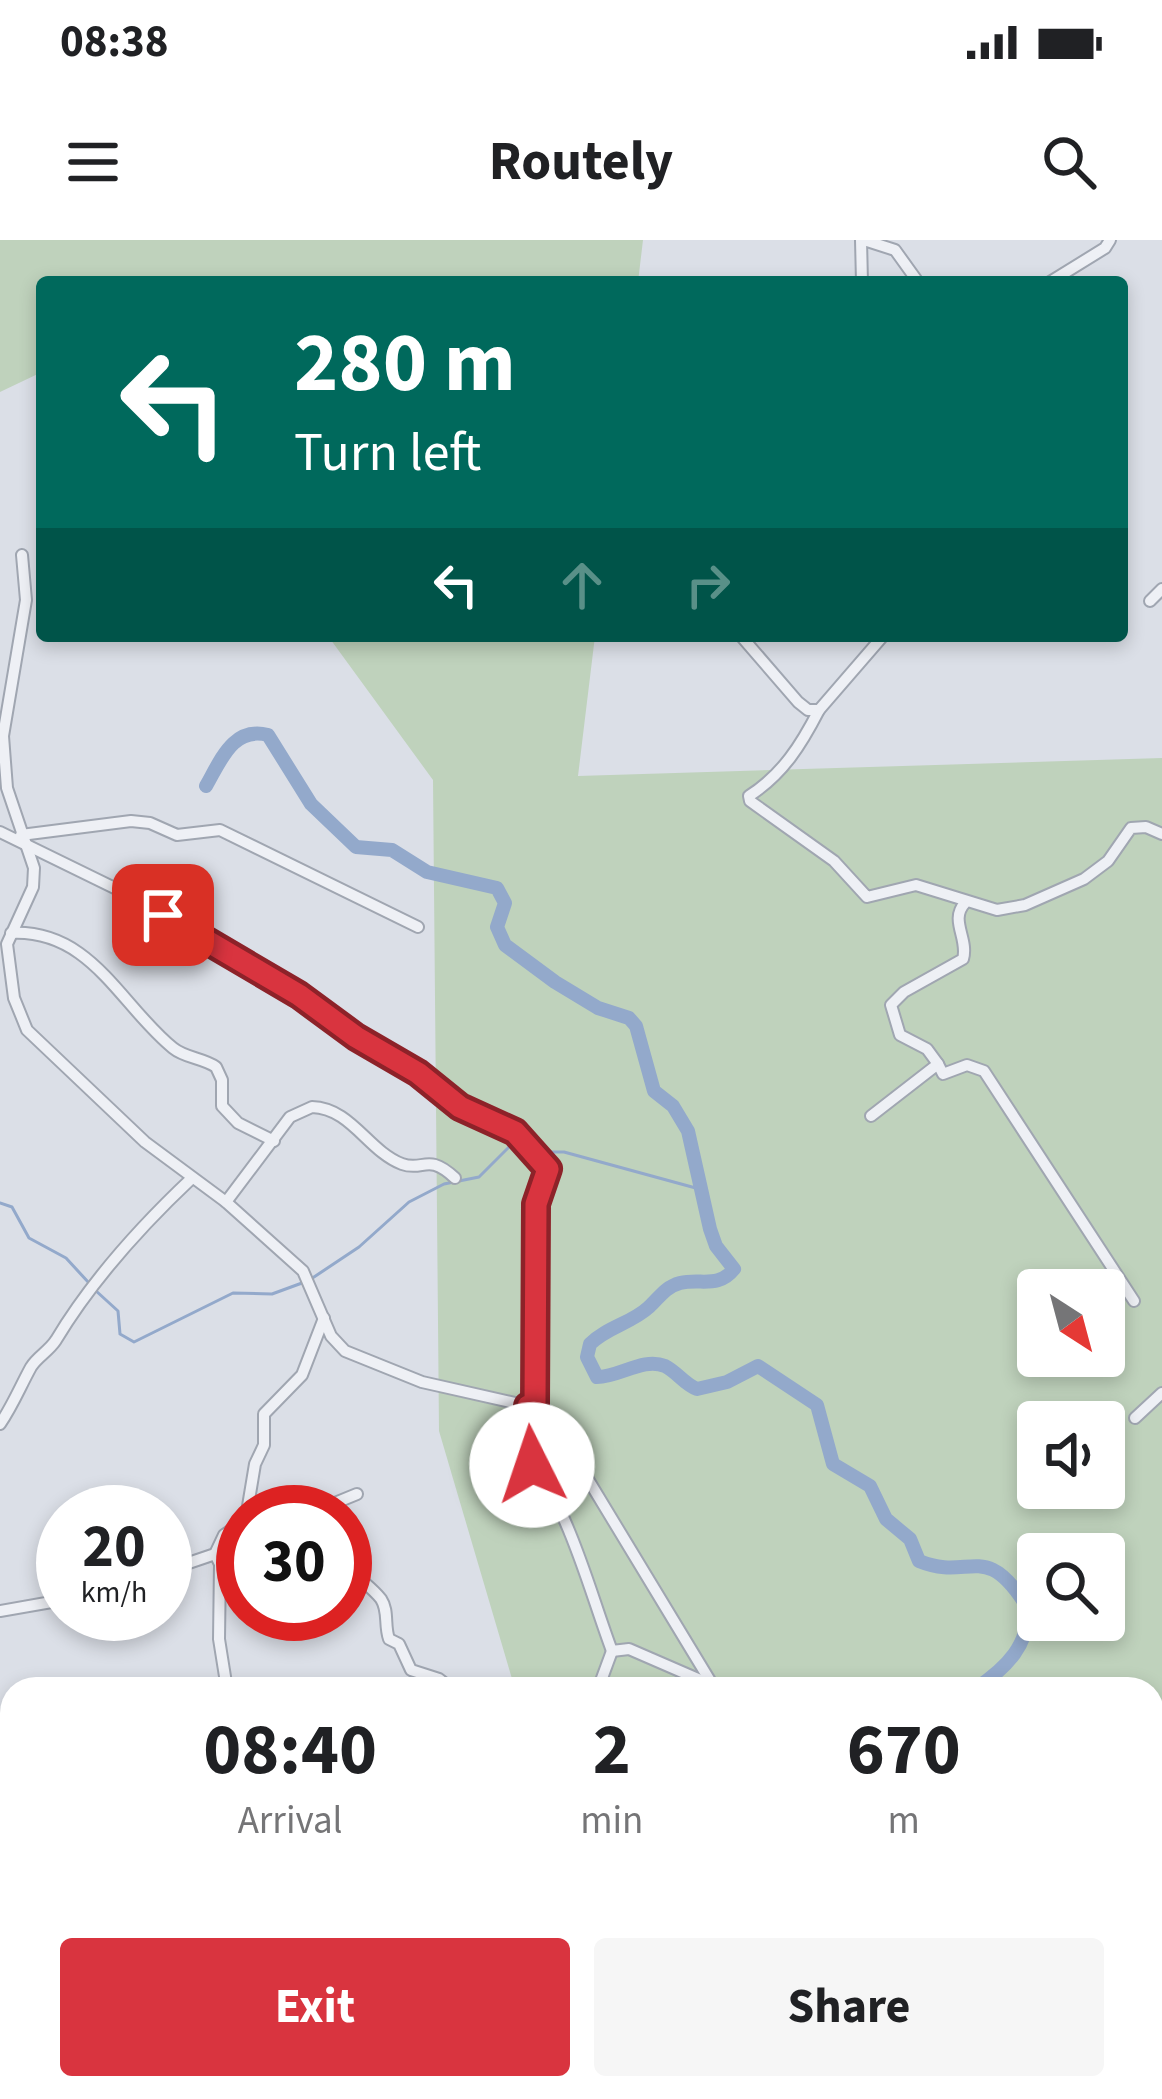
<!DOCTYPE html>
<style>
:root{--surface:#fff;--page:#f6f6f6;--text:#202124;--muted:#757577;--accent:#d9343f}
body{margin:0;font-family:"Source Sans 3",sans-serif;background:var(--page);color:var(--text);height:100vh;display:flex;flex-direction:column;font-size:45px;white-space:nowrap}
*{box-sizing:border-box;margin:0}
p{font-size:39px;color:var(--muted)}
.icon{flex:none;width:66px;height:66px;fill:none;stroke:currentColor;stroke-width:2;stroke-linecap:round;stroke-linejoin:round}
.map{position:relative;flex:1;overflow:hidden}
.details{position:absolute;left:0px;top:1437px;width:1164px;height:423px;display:flex;flex-direction:column;background:var(--surface);border-radius:36px 36px 0 0;box-shadow:0 6px 18px #0003}
.details>*{flex:none}
.top-card{position:absolute;left:36px;top:36px;width:1092px;height:366px;border-radius:12px;box-shadow:0 6px 18px #0003;background:#00695c;color:#fff;overflow:hidden}
.needle{width:78px;rotate:144deg}
.controls{position:absolute;left:1017px;top:1029px;display:grid;gap:24px}
.controls a{display:grid;place-items:center;width:108px;height:108px;border-radius:12px;background:var(--surface);box-shadow:0 6px 18px #0003;font-size:60px}
.speed{position:absolute;left:36px;top:1245px;display:flex;gap:24px;font-size:60px;font-weight:700;text-align:center}
.speed>*{display:grid;place-content:center;width:156px;height:156px;border-radius:50%;background:var(--surface);box-shadow:0 6px 18px #0003;line-height:1}
.speed small{font-size:30px;font-weight:400}
.speed .limit{border:18px solid #d22;background:#fff;color:#111}
.pin{position:absolute;display:grid;place-items:center;width:102px;height:102px;color:#fff;margin:-51px;border-radius:24px;box-shadow:0 6px 18px #0006}
.me{position:absolute;width:132px;margin:-66px;rotate:356deg;stroke-linejoin:round;filter:drop-shadow(0 0 9px #0008)}
.turn{display:flex;align-items:center;gap:42px;height:252px;padding:0 60px;font-size:54px}
.turn .icon{width:156px;height:156px;stroke-width:2.5}
.turn b{display:block;font-size:84px;line-height:102px}
.lanes{display:flex;align-items:center;height:114px;padding:0 60px;background:#0003;justify-content:center;gap:60px;direction:ltr}
.lanes .off{opacity:.35}
.eta{display:flex;justify-content:space-evenly;align-items:center;height:204px;text-align:center}
.eta b{font-size:72px;font-weight:700;line-height:84px}
.primary-button{display:flex;gap:24px;margin-top:auto;padding:24px 60px}
.primary-button a{flex:1;height:138px;border-radius:12px;background:var(--accent);color:#fff;font-size:48px;font-weight:700;line-height:138px;text-align:center}
.primary-button a+a{background:var(--page);color:var(--text)}
.status{display:flex;justify-content:space-between;align-items:center;height:84px;padding:0 60px;background:var(--surface);direction:ltr}
.status svg{height:33px;fill:currentColor}
header{display:flex;justify-content:space-between;align-items:center;height:156px;padding:0 60px;background:var(--surface);font-size:54px;font-weight:700}
.map>svg:first-child{display:block}
.green{fill:#bfd2bc;fill-rule:evenodd}
.lines{fill:none;stroke-linecap:round;stroke-linejoin:round}
.stream{stroke:#93a9cb;stroke-width:3}
.river{stroke:#93a9cb;stroke-width:14}
.minor-casing{stroke:#a0a6b1;stroke-width:14}
.minor{stroke:#eef0f5;stroke-width:10}
.route-casing{stroke:#8d2229;stroke-width:30}
.route{stroke:#d9343f;stroke-width:21}
</style>
<div class="status"><b>08:38</b><svg viewBox="0 0 49 12"><path d="M0 12V9h3v3zM5 12V6h3v6zM10 12V3h3v9zM15 12V0h3v12zM26 1h20v11H26zM47 4h2v5h-2z"/></svg></div>
<header><svg class="icon" aria-label="menu" viewBox="0 0 24 24"><path d="M4 6h16M4 12h16M4 18h16"/></svg>Routely<svg class="icon" aria-label="search" viewBox="0 0 24 24"><circle cx="10" cy="10" r="6"/><path d="M15 15l6 6"/></svg></header>
<div class="map">
<svg width="1162" height="1859" viewBox="0 0 1162 1859">
<rect width="100%" height="100%" fill="#dbdfe7"/>
<g class="green">
<path d="M 0,0 L 643,0 L 638,42 L 42,42 L 42,132 L 0,152 Z"/>
<path d="M 328,396 L 595,396 L 578,536 L 1162,518 L 1162,1859 L 429,1859 L 435,1848 L 1152,1848 L 1152,1449 L 515,1449 L 439,1191 L 433,540 ZM 1038,1050 L 1104,1050 L 1104,1116 L 1038,1116 ZM 1038,1182 L 1104,1182 L 1104,1248 L 1038,1248 ZM 1038,1314 L 1104,1314 L 1104,1380 L 1038,1380 Z"/>
</g>
<g class="lines">
<g class="stream">
<path d="M 537,912 L 564,912 L 703,950"/>
<path d="M 0,963 L 12,967 L 29,998 L 66,1018 L 89,1043"/>
<path d="M 311,1039 L 359,1007 L 409,962 L 444,944 L 479,937 L 514,902 L 523,906"/>
<path d="M 95,1050 L 118,1071 L 120,1094 L 134,1102 L 233,1053 L 272,1054 L 302,1043"/>
<path d="M 0,1718 L 12,1715"/>
<path d="M 597,1848 L 605,1859"/>
</g>
<g class="river">
<path d="M 206,546 C 221,520 233,486 268,495 L 311,564 L 356,607 L 392,610 L 427,632 L 497,648 L 505,663 L 497,687 L 505,705 L 555,742 L 598,768 L 629,778 L 636,786 L 654,851 L 673,866 L 688,891 L 710,989 L 716,1006 L 734,1029 C 718,1049 701,1038 680,1043 C 665,1047 659,1058 649,1067 C 632,1083 607,1087 590,1104 L 587,1117 L 597,1137 C 620,1137 643,1117 665,1126 C 677,1132 684,1144 697,1149 L 727,1142 L 758,1126 L 817,1165 L 833,1224 L 870,1246 L 886,1279 L 910,1299 L 919,1321 C 970,1342 984,1299 1026,1365 C 1033,1403 1005,1429 975,1449"/>
<path d="M 1152,1741 L 1162,1760"/>
</g>
<g class="minor-casing">
<g id="minor">
<path d="M 861,0 L 862,42"/>
<path d="M 864,0 L 895,10 L 918,42"/>
<path d="M 1050,42 L 1105,8 L 1110,0"/>
<path d="M 22,315 L 26,360 L 3,496 L 7,548 L 34,628 L 33,647 L 7,704 L 14,758 L 27,790 L 145,902 L 226,962 L 303,1031 L 331,1096 L 345,1111 L 422,1142 L 546,1170 L 715,1449"/>
<path d="M 1150,361 L 1162,349"/>
<path d="M 741,396 L 798,462 L 808,470 L 819,470 C 801,505 783,534 749,556 L 750,561 L 834,621 L 867,657 L 916,645 L 997,670 L 1025,665 L 1084,639 L 1108,621 L 1131,588 L 1146,587 L 1162,594"/>
<path d="M 819,470 L 883,396"/>
<path d="M 0,592 L 135,658 L 299,755 L 356,797 L 418,833 L 461,867 L 516,892 L 548,929 L 536,964 L 532,1030 L 535,1165"/>
<path d="M 21,595 L 131,581 L 150,583 L 177,595 L 220,590 L 418,687"/>
<path d="M 11,693 C 91,689 120,765 173,808 C 185,818 203,818 216,827 L 222,840 L 222,866 L 238,883 L 274,901"/>
<path d="M 938,824 L 943,834 L 967,825 L 984,831 L 1134,1061"/>
<path d="M 871,876 L 938,824 L 927,809 L 900,795 L 891,765 L 904,752 L 963,719 C 969,699 949,680 965,663"/>
<path d="M 226,962 L 290,877 L 312,867 C 351,868 368,911 402,924 C 424,932 427,912 455,938"/>
<path d="M 528,1166 C 524,1221 545,1233 564,1279 C 583,1321 596,1368 612,1411 L 629,1409 L 712,1445"/>
<path d="M 1135,1178 L 1162,1153"/>
<path d="M 0,1184 C 13,1165 20,1147 31,1127 C 37,1117 49,1111 56,1100 C 92,1040 140,987 192,938"/>
<path d="M 247,1272 L 255,1224 L 264,1205 L 264,1174 L 302,1135 L 324,1078"/>
<path d="M 313,1272 L 357,1254"/>
<path d="M 345,1309 L 345,1311"/>
<path d="M 345,1323 C 355,1337 371,1346 381,1359 C 389,1371 384,1385 389,1399 L 399,1404 L 411,1430 L 439,1439 L 452,1449"/>
<path d="M 165,1331 L 215,1314 L 224,1295 L 243,1282"/>
<path d="M 0,1371 L 63,1360"/>
<path d="M 227,1449 L 219,1399 L 220,1324 L 215,1314 L 243,1298"/>
<path d="M 598,1449 L 612,1411"/>
<path d="M 301,1848 L 301,1859"/>
<path d="M 963,1848 L 970,1859"/>
</g>
</g>
<use href="#minor" class="minor"/>
</g>
<g class="lines">
<g class="route-casing">
<path id="route" d="M 163,675 L 299,755 L 356,797 L 418,833 L 460,867 L 515,892 L 548,929 L 536,964 L 535,1166 L 528,1166 L 526,1194 L 532,1225"/>
</g>
<use href="#route" class="route"/>
</g>
</svg>
<div class="controls">
<a><svg class="needle" viewBox="-14 -14 28 28"><path d="M0-13l5 13h-10z" fill="#e53935"/><path d="M0 13l5-13h-10z" fill="#757577"/></svg></a>
<a><svg class="icon" aria-label="sound" viewBox="0 0 24 24"><path d="M4 9h4l5-4v14l-5-4H4zM17 9q2 3 0 6"/></svg></a>
<a><svg class="icon" aria-label="search" viewBox="0 0 24 24"><circle cx="10" cy="10" r="6"/><path d="M15 15l6 6"/></svg></a>
</div>
<div class="speed"><div>20<small>km/h</small></div><div class="limit">30</div></div>
<div class="pin" style="left:163px;top:675px;background:#d93025"><svg class="icon" aria-label="arrive" viewBox="0 0 24 24"><path d="M6 21V4h12l-3 4 3 4H6"/></svg></div>
<svg class="me" style="left:532px;top:1225px" viewBox="-20 -20 40 40"><circle r="19" fill="#fff"/><path d="M0-13L10 11 0 6-10 11z" fill="#d9343f"/></svg>
<div class="top-card">
<div class="turn"><svg class="icon" aria-label="left" viewBox="0 0 24 24"><path d="M17 20v-9H6M10 6l-5 5 5 5"/></svg><div><b>280 m</b>Turn left</div></div>
<div class="lanes"><svg class="icon" aria-label="left" viewBox="0 0 24 24"><path d="M17 20v-9H6M10 6l-5 5 5 5"/></svg><svg class="icon off" aria-label="ahead" viewBox="0 0 24 24"><path d="M12 20V5M6 11l6-6 6 6"/></svg><svg class="icon off" aria-label="right" viewBox="0 0 24 24"><path d="M7 20v-9h11M14 6l5 5-5 5"/></svg></div>
</div>
<section class="details">
<div class="eta">
<div><b>08:40</b><p>Arrival</p></div>
<div><b>2</b><p>min</p></div>
<div><b>670</b><p>m</p></div>
</div>
<div class="primary-button"><a>Exit</a><a>Share</a></div>
</section>
</div>
